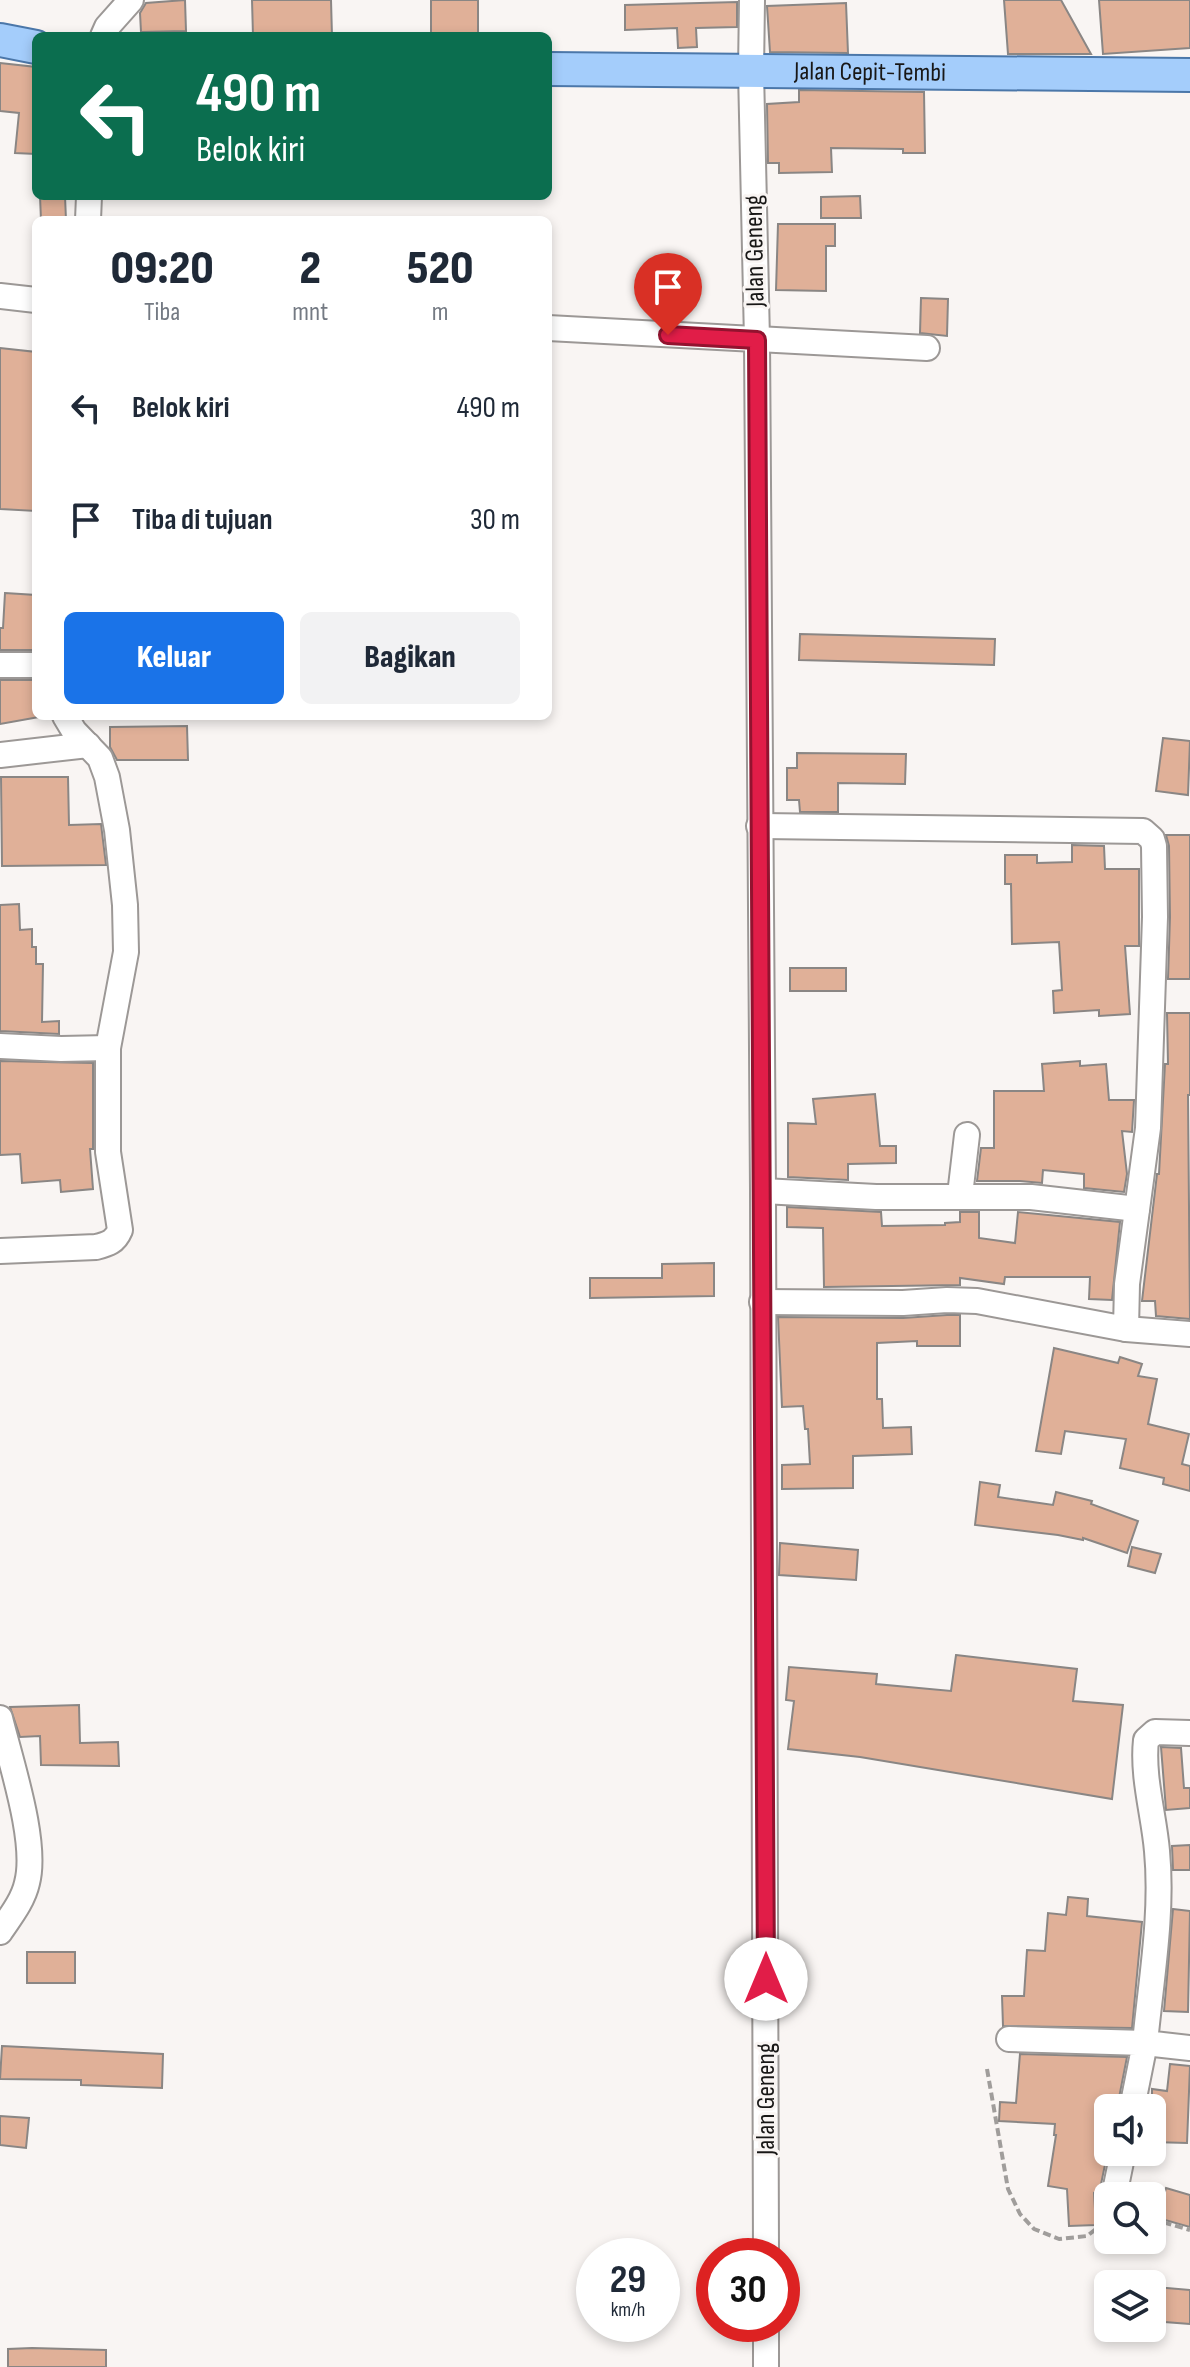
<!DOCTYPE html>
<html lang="id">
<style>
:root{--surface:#fff;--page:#f2f2f3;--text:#1f2937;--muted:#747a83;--accent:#1a73e8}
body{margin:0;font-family:"Sofia Sans Condensed",sans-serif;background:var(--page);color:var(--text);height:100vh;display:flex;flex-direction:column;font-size:30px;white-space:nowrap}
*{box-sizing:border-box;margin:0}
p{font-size:26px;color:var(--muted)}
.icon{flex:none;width:44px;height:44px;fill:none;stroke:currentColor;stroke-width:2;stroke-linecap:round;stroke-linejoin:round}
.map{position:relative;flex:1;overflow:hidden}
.details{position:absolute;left:32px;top:216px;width:520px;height:504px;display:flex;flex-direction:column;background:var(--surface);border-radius:12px;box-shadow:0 4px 12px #0003}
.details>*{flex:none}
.banner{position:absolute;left:32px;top:32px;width:520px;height:168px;border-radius:12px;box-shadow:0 4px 12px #0003;background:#0b6e4f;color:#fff;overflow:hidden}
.buttons{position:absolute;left:1094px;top:2094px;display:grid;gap:16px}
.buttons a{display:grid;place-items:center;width:72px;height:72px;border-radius:12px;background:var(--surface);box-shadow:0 4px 12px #0003;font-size:40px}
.speed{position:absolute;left:576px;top:2238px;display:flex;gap:16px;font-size:40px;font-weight:700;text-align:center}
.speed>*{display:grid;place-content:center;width:104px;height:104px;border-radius:50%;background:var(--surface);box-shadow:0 4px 12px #0003;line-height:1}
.speed small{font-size:20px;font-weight:400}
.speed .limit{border:12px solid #d22;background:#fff;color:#111}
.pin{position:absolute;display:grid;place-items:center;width:68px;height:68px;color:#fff;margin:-82px -34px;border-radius:50% 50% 50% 0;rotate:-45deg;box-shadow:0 0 8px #0007}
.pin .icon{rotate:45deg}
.me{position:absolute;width:88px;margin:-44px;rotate:0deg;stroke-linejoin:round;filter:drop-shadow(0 0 6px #0008)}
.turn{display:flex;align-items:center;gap:28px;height:168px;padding:0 32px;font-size:36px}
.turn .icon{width:104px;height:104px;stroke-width:2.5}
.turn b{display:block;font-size:56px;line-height:68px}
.eta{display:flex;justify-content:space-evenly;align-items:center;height:136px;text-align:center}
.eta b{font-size:48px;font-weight:800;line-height:56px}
.action{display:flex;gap:16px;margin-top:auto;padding:16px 32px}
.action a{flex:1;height:92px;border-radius:12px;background:var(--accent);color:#fff;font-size:32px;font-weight:800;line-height:92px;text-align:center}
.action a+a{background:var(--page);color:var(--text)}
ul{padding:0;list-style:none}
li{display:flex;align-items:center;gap:24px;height:112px;padding:0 32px}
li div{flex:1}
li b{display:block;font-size:30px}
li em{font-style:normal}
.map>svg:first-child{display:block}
.building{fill:#e0b098;stroke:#8a8684;stroke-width:2}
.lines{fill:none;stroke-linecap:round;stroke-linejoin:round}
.minor-casing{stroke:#9c9896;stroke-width:28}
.major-casing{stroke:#4b77a9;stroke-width:36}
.path{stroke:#a09d9b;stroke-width:4;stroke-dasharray:8 4;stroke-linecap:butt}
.minor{stroke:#fff;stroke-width:24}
.major{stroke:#a4cdfb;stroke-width:32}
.route-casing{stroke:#92132f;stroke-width:20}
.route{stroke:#e11d48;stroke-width:14}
.labels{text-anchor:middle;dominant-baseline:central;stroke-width:6;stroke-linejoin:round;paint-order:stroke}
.street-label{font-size:26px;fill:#181716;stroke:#f9f5f3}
</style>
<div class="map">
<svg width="1190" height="2367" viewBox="0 0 1190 2367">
<rect width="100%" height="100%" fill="#f9f5f3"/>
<g class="building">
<path d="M 185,0 L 186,31 L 141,32 L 140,13 L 146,3 Z"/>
<path d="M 252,0 L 331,0 L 332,36 L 253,36 Z"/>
<path d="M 431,0 L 478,0 L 478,35 L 431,36 Z"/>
<path d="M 1004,0 L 1061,0 L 1091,54 L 1008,54 Z"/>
<path d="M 1099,0 L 1190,0 L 1190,48 L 1103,54 Z"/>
<path d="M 737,2 L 737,27 L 696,28 L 697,47 L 678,48 L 677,28 L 625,30 L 625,5 Z"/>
<path d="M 846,3 L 848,53 L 770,52 L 767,6 Z"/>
<path d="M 0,63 L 36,67 L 36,154 L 15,153 L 19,113 L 0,111 Z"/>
<path d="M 799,90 L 924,92 L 925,153 L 903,153 L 903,149 L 831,148 L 832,172 L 779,173 L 779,163 L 768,163 L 767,104 L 799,102 Z"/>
<path d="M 40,196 L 65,196 L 66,220 L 41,220 Z"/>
<path d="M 860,196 L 861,218 L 821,218 L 821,197 Z"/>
<path d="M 778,224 L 835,224 L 835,246 L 826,246 L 826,291 L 776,290 Z"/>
<path d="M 921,298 L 948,299 L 947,336 L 920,333 Z"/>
<path d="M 0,348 L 36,352 L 36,511 L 0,509 Z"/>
<path d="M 5,593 L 36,595 L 36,650 L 0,650 L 0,628 L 3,628 Z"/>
<path d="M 800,634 L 995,639 L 994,665 L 799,660 Z"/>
<path d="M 0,680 L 36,680 L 36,716 L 39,717 L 0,724 Z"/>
<path d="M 187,726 L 188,760 L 117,760 L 110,747 L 110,727 Z"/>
<path d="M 1163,738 L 1190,741 L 1188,795 L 1156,791 Z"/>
<path d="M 797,753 L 906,754 L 905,784 L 838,783 L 838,812 L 800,812 L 799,800 L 787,800 L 787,768 L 797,768 Z"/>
<path d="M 1,777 L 68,777 L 69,825 L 101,824 L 106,865 L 2,866 Z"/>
<path d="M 1166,835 L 1190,835 L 1190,979 L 1168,979 L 1170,917 L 1169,846 Z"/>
<path d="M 1072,845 L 1104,846 L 1105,869 L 1139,869 L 1139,946 L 1125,946 L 1130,1014 L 1099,1016 L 1099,1010 L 1054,1013 L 1053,991 L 1062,990 L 1059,942 L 1012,944 L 1011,884 L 1005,884 L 1005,855 L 1037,855 L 1037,863 L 1072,862 Z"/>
<path d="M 19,904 L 20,930 L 32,929 L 32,947 L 36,947 L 36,964 L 43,964 L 42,1022 L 59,1021 L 59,1034 L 0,1031 L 0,905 Z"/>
<rect x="790" y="968" width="56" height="23"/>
<path d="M 1167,1013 L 1190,1013 L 1190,1095 L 1188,1095 L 1190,1319 L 1156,1316 L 1155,1301 L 1142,1301 L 1157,1174 L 1159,1174 L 1165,1064 L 1168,1064 Z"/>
<path d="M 0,1061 L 93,1063 L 93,1149 L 90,1149 L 93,1189 L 61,1192 L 60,1180 L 22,1183 L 20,1154 L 0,1155 Z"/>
<path d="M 1080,1061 L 1080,1066 L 1106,1064 L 1109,1100 L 1134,1100 L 1132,1132 L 1122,1131 L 1127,1174 L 1124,1192 L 1084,1188 L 1084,1174 L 1043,1170 L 1042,1183 L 1020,1181 L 977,1181 L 981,1148 L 994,1148 L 994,1091 L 1044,1091 L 1042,1064 Z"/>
<path d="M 875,1094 L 880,1146 L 896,1146 L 896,1163 L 848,1164 L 848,1180 L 788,1177 L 788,1123 L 816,1124 L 813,1099 Z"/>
<path d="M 787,1207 L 881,1212 L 882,1226 L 945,1225 L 945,1223 L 960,1222 L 960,1212 L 979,1212 L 979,1238 L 1015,1243 L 1018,1212 L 1120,1222 L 1112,1300 L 1089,1299 L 1090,1277 L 1005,1277 L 1004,1284 L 960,1278 L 960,1285 L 824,1287 L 823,1228 L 787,1227 Z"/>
<path d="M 714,1263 L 714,1296 L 590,1298 L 590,1278 L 662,1278 L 662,1264 Z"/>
<path d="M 947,1315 L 960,1315 L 960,1346 L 917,1346 L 917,1341 L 877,1343 L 877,1399 L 882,1399 L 883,1428 L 911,1427 L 912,1454 L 853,1456 L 853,1488 L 782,1489 L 782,1465 L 810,1464 L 808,1429 L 805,1429 L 803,1406 L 782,1407 L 778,1317 L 903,1318 Z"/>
<path d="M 1054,1348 L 1118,1363 L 1120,1357 L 1142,1364 L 1138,1376 L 1157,1379 L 1148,1424 L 1189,1434 L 1182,1464 L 1190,1466 L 1190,1491 L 1163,1484 L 1164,1478 L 1120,1468 L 1126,1439 L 1065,1431 L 1061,1454 L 1036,1451 Z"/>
<path d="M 980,1482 L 1000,1485 L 998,1497 L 1053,1505 L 1056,1492 L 1092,1501 L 1091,1504 L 1138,1521 L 1127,1553 L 1083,1538 L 1083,1540 L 1058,1535 L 975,1525 Z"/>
<path d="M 780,1543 L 858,1550 L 856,1580 L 779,1575 Z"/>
<path d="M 1132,1547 L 1161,1554 L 1155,1573 L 1128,1566 Z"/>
<path d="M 956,1655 L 1077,1669 L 1073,1701 L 1123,1705 L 1112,1799 L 860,1757 L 788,1749 L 794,1701 L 786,1700 L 789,1667 L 877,1674 L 876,1684 L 951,1691 Z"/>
<path d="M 79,1705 L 80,1743 L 118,1742 L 119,1766 L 41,1765 L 40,1736 L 20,1737 L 10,1707 Z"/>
<path d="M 1161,1747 L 1181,1748 L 1184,1788 L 1190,1788 L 1190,1808 L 1166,1810 Z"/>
<path d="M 1190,1845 L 1190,1870 L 1173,1870 L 1172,1846 Z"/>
<path d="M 1068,1897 L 1088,1899 L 1087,1916 L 1142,1922 L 1132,2028 L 1003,2026 L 1002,1996 L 1024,1996 L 1027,1950 L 1045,1951 L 1048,1913 L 1066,1915 Z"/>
<path d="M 1173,1909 L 1190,1911 L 1188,2012 L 1164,2011 Z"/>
<rect x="27" y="1952" width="48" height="31"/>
<path d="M 2,2046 L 163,2054 L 162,2088 L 81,2085 L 81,2080 L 0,2079 Z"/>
<path d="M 1020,2054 L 1127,2057 L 1117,2108 L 1108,2108 L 1108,2150 L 1099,2194 L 1094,2193 L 1096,2225 L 1069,2226 L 1067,2189 L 1048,2186 L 1056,2135 L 1054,2135 L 1055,2124 L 999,2121 L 1000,2102 L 1016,2103 Z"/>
<path d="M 1170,2064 L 1190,2066 L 1187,2143 L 1152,2142 L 1152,2089 L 1167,2091 Z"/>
<path d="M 0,2116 L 29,2118 L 26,2148 L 0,2145 Z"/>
<path d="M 1166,2188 L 1190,2195 L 1190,2227 L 1158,2218 Z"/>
<path d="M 1155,2287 L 1190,2290 L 1190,2324 L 1152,2321 Z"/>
<path d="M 32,2348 L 106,2350 L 106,2367 L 8,2367 L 8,2349 Z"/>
</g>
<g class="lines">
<g class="minor-casing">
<g id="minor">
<path d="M 752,0 L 751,71 L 757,340 L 763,1191 L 766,2256"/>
<path d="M 103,36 L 107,27 L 131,0"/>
<path d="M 88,220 L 89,196"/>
<path d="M 0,296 L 36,300"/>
<path d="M 548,328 L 927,348"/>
<path d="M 0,665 L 36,665"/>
<path d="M 0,755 L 88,745"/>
<path d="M 759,826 L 1143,831 L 1152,839 L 1154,846 L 1155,917 L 1148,1128 L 1127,1284 L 1126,1329 L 977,1301 L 947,1300 L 903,1303 L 762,1302"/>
<path d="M 0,1046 L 61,1049 L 108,1048"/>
<path d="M 763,1191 L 876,1197 L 1031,1197 L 1137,1209"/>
<path d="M 960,1195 L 967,1135"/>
<path d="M 0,1251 L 96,1247 C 108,1244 115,1242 120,1230 L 108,1152 L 108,1048 L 126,952 L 125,905 L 117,830 L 107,777 L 100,758 L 74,731 L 65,716"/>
<path d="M 1126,1329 L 1190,1334"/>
<path d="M 0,1718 C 10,1760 38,1842 27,1883 C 23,1901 10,1917 0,1932"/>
<path d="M 1190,1733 L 1155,1732 L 1146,1740 C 1142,1777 1154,1815 1157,1851 C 1163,1914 1151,1980 1145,2043 L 1190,2048"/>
<path d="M 1009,2039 L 1145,2043 L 1132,2108"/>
<path d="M 1114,2196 L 1123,2152"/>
<path d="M 766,2324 L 766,2367"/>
</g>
</g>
<g class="major-casing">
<g id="major">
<path d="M 0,40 L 36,47"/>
<path id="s1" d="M 548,69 L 1190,75"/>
</g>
</g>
<g class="path">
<path d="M 987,2069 L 1008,2189 L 1020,2214 L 1034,2229 L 1059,2239 L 1087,2236 L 1100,2226 L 1107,2216"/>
<path d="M 1152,2219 L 1190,2230"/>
</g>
<use href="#minor" class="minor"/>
<use href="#major" class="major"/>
</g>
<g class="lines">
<g class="route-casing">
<path id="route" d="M 668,335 L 757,340 L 766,1979"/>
</g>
<use href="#route" class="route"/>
</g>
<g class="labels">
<g class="street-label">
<text stroke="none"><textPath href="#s1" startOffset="322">Jalan Cepit-Tembi</textPath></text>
<text transform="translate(755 251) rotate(-91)">Jalan Geneng</text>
<text transform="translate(766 2099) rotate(-90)">Jalan Geneng</text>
</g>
</g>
</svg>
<div class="buttons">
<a><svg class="icon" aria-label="sound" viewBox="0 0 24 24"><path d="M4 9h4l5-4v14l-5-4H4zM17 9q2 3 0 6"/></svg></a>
<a><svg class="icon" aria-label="search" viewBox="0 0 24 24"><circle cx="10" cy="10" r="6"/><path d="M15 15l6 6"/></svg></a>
<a><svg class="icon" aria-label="layers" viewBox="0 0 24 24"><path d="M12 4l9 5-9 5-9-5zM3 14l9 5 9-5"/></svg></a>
</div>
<div class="speed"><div>29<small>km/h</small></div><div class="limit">30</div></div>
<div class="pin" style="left:668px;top:335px;background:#d93025"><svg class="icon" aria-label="arrive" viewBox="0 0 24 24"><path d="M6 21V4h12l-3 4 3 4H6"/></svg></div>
<svg class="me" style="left:766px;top:1979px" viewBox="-20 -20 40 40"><circle r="19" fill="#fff"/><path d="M0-13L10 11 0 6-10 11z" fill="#e11d48"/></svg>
<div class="banner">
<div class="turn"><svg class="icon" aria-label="left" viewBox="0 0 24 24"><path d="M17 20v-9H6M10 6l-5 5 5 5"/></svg><div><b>490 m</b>Belok kiri</div></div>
</div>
<section class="details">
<div class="eta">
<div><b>09:20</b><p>Tiba</p></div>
<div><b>2</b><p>mnt</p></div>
<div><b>520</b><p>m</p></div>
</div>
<ul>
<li><svg class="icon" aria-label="left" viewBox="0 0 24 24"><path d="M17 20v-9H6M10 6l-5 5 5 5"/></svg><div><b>Belok kiri</b></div><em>490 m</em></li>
<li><svg class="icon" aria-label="arrive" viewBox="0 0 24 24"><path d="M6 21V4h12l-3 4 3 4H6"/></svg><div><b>Tiba di tujuan</b></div><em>30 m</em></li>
</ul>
<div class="action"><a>Keluar</a><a>Bagikan</a></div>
</section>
</div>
